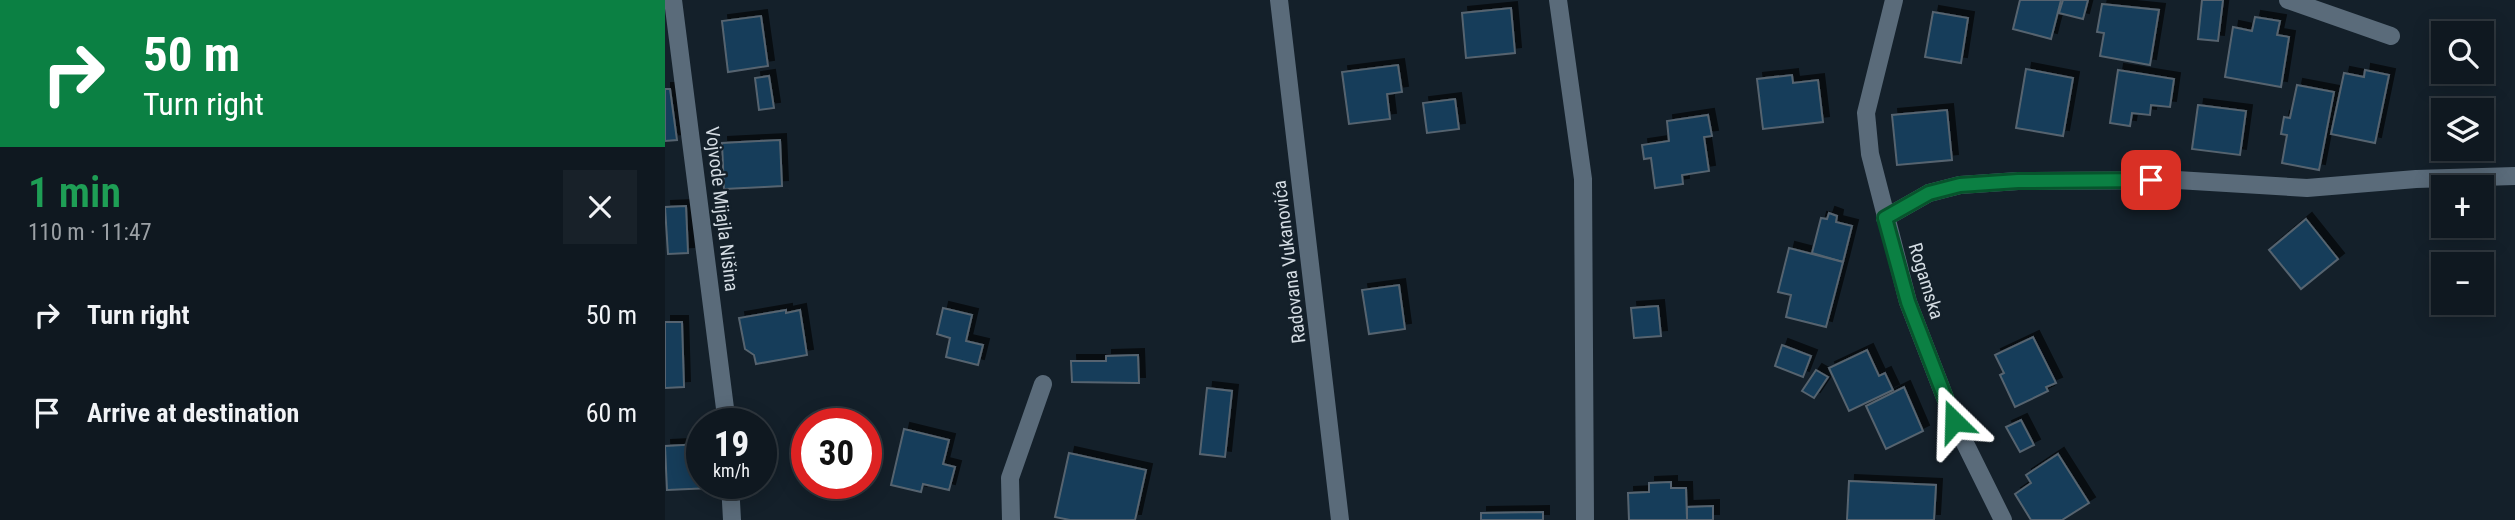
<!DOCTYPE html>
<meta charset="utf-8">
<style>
:root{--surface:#0f1820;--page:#182129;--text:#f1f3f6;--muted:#9ba0a5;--line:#2f373e}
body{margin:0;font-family:"Roboto Condensed",sans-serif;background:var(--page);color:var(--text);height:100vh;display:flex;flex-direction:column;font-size:26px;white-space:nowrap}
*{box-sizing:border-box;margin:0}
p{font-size:23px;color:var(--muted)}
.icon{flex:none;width:38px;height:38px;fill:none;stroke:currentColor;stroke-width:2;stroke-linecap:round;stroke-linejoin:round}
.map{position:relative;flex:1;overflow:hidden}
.panel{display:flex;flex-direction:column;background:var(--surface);width:665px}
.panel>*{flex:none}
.banner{background:#0b8043;color:#fff;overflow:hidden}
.controls{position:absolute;left:1766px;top:21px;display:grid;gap:14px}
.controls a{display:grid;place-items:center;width:63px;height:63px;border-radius:0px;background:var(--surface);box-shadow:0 4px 18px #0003,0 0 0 2px var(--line);font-size:35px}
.speed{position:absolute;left:21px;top:408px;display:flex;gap:14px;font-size:35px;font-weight:700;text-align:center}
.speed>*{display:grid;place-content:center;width:91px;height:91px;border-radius:50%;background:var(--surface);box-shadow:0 4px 18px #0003,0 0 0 2px var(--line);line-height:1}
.speed small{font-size:18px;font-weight:400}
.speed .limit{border:10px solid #d22;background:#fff;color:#111}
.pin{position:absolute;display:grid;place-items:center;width:60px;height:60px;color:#fff;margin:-30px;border-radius:14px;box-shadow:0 4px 10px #0006}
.me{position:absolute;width:77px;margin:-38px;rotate:338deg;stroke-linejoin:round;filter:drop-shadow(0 0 5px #0008)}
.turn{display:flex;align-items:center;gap:24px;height:147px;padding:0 28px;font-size:32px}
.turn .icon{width:91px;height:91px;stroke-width:2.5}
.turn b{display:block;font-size:49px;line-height:60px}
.round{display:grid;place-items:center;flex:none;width:74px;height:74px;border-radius:0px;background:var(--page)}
.overview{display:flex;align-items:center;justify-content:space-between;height:119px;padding:0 28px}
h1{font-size:42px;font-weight:600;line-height:52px;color:#1e9e55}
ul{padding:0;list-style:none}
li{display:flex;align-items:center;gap:21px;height:98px;padding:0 28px}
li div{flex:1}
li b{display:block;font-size:26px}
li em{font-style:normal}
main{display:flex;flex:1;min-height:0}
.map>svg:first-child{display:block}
.building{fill:#123d5a;stroke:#56646f;stroke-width:2;filter:url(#shadow)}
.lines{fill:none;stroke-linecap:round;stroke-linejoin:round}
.minor{stroke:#5a6b7a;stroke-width:18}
.route-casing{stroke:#07532c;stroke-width:18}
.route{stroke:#0b8043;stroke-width:12}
.labels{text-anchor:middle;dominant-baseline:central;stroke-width:5;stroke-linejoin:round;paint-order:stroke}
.street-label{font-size:19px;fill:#d4dce3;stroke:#14202a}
</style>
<main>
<section class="panel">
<div class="banner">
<div class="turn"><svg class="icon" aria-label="right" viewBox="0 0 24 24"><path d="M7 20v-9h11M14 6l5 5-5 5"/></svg><div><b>50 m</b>Turn right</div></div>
</div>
<div class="overview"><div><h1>1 min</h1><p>110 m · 11:47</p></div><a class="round"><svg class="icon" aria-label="close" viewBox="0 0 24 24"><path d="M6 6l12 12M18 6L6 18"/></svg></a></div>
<ul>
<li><svg class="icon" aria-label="right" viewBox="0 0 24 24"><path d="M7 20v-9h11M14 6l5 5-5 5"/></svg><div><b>Turn right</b></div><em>50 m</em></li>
<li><svg class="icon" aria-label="arrive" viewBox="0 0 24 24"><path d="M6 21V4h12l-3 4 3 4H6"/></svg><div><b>Arrive at destination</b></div><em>60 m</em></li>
</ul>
</section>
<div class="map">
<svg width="1850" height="520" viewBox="0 0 1850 520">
<defs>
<filter id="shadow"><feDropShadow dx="6" dy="-6" stdDeviation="0" flood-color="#0009"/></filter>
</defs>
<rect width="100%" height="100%" fill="#14202a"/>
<g class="building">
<path d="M 1355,0 L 1396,0 L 1386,39 L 1348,29 Z"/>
<path d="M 1398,0 L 1423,0 L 1418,19 L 1394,13 Z"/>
<path d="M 1537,0 L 1558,0 L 1553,41 L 1533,39 Z"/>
<path d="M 1437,4 L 1494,10 L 1485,65 L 1435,56 L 1439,33 L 1432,32 Z"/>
<path d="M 846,8 L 850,53 L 801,58 L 797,13 Z"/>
<path d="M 1268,12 L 1303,18 L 1296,63 L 1260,57 Z"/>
<path d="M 96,16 L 103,66 L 63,72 L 57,21 Z"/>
<path d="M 1590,17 L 1615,21 L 1612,35 L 1624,37 L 1616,87 L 1560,77 L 1568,27 L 1587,31 Z"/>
<path d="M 733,65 L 737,92 L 722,94 L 725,119 L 684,124 L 677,72 Z"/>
<path d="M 1361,69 L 1408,78 L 1398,136 L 1351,128 Z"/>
<path d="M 1453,70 L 1509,79 L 1505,107 L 1486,105 L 1485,115 L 1467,113 L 1465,126 L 1445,123 Z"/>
<path d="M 1700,70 L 1724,75 L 1710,143 L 1666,134 L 1679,73 L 1699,77 Z"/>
<path d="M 1127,75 L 1128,83 L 1153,80 L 1158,122 L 1098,129 L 1092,79 Z"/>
<path d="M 104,76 L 109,108 L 94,110 L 90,78 Z"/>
<path d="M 1632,85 L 1669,92 L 1654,170 L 1617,163 L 1622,135 L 1616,134 L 1619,117 L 1625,118 Z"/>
<path d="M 0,89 L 5,89 L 12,140 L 0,141 Z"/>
<path d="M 790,99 L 794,129 L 762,133 L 758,103 Z"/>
<path d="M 1533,105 L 1581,111 L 1575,155 L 1527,149 Z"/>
<path d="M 1282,110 L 1287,160 L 1232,165 L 1227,115 Z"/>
<path d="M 1043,115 L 1047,136 L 1039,137 L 1044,171 L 1017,175 L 1018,184 L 990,188 L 986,158 L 979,159 L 977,145 L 1004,141 L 1002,121 Z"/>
<path d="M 115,140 L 117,186 L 59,189 L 57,143 Z"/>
<path d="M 21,206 L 23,253 L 3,254 L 0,207 Z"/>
<path d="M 1164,213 L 1172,216 L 1171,222 L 1187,226 L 1178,262 L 1147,253 L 1156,218 L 1162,219 Z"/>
<path d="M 1641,219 L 1673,259 L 1636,289 L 1604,250 Z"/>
<path d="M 1124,248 L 1178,262 L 1161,327 L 1121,317 L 1126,295 L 1113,292 Z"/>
<path d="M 734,285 L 740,329 L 704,334 L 697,290 Z"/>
<path d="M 993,306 L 996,336 L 969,338 L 966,308 Z"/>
<path d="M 278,308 L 307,315 L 301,341 L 318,345 L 313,365 L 281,357 L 285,338 L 272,334 Z"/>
<path d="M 121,310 L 121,313 L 135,310 L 142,355 L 91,364 L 89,355 L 80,349 L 74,318 Z"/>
<path d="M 0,322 L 17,322 L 19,387 L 0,388 Z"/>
<path d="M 1368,337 L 1391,383 L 1381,387 L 1383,391 L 1350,407 L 1335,375 L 1339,373 L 1330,355 Z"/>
<path d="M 1117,345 L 1146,356 L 1138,377 L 1110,366 Z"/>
<path d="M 1202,350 L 1214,376 L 1220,373 L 1228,390 L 1184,411 L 1164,368 Z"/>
<path d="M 473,355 L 474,383 L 407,382 L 406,361 L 441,361 L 441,356 Z"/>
<path d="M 1151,370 L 1163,377 L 1149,398 L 1137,391 Z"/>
<path d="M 1239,387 L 1258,431 L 1221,449 L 1201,406 Z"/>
<path d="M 542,388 L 567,391 L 560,457 L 535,454 Z"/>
<path d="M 1356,420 L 1369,445 L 1355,452 L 1341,427 Z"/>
<path d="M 239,429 L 284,440 L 278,464 L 290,467 L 284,490 L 258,484 L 256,492 L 226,485 Z"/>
<path d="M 37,444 L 37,483 L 46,483 L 46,488 L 2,490 L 0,446 Z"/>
<path d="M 404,453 L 481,470 L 470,520 L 405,520 L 390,517 Z"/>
<path d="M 1393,454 L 1424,503 L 1397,520 L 1366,520 L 1350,494 L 1366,483 L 1361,475 Z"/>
<path d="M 1184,481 L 1271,485 L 1269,520 L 1182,520 Z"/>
<path d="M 1006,482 L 1006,488 L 1021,488 L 1022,520 L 964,520 L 963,493 L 984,492 L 984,483 Z"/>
<path d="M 1048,506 L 1048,520 L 1022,520 L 1022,507 Z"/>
<path d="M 878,512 L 878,520 L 816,520 L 816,513 Z"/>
</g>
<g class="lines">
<g class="minor">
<path d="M 8,0 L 62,424"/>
<path d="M 614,0 L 675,520"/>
<path d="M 893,0 L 918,179 L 920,520"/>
<path d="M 1229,0 L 1201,113 L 1205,154 L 1243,302 L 1289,421 L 1338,520"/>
<path d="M 1623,0 L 1726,36"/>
<path d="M 1220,218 L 1264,193 L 1295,185 L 1353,181 L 1512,180 L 1642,188 L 1751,179 L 1850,176"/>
<path d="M 65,483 L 67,520"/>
<path d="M 346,520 L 345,478 L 378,384"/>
</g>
</g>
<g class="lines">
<g class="route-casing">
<path id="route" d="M 1289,421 L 1243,302 L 1220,218 L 1264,193 L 1295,185 L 1353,181 L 1486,180"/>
</g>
<use href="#route" class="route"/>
</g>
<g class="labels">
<g class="street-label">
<text transform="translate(57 209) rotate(83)">Vojvode Mijajla Nišina</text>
<text transform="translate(624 262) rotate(-97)">Radovana Vukanovića</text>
<text transform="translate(1261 281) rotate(73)">Rogamska</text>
</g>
</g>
</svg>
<div class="controls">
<a><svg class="icon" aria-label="search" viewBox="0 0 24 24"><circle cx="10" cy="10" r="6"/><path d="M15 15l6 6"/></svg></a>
<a><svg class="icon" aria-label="layers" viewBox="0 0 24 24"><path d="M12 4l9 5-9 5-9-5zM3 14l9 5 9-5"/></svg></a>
<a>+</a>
<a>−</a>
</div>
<div class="speed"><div>19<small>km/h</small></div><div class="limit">30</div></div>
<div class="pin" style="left:1486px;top:180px;background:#d93025"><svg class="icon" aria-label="arrive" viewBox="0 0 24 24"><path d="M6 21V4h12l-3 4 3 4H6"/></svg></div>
<svg class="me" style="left:1289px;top:421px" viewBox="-20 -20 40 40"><path d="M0-17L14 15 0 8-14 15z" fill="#0b8043" stroke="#fff" stroke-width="4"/></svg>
</div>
</main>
